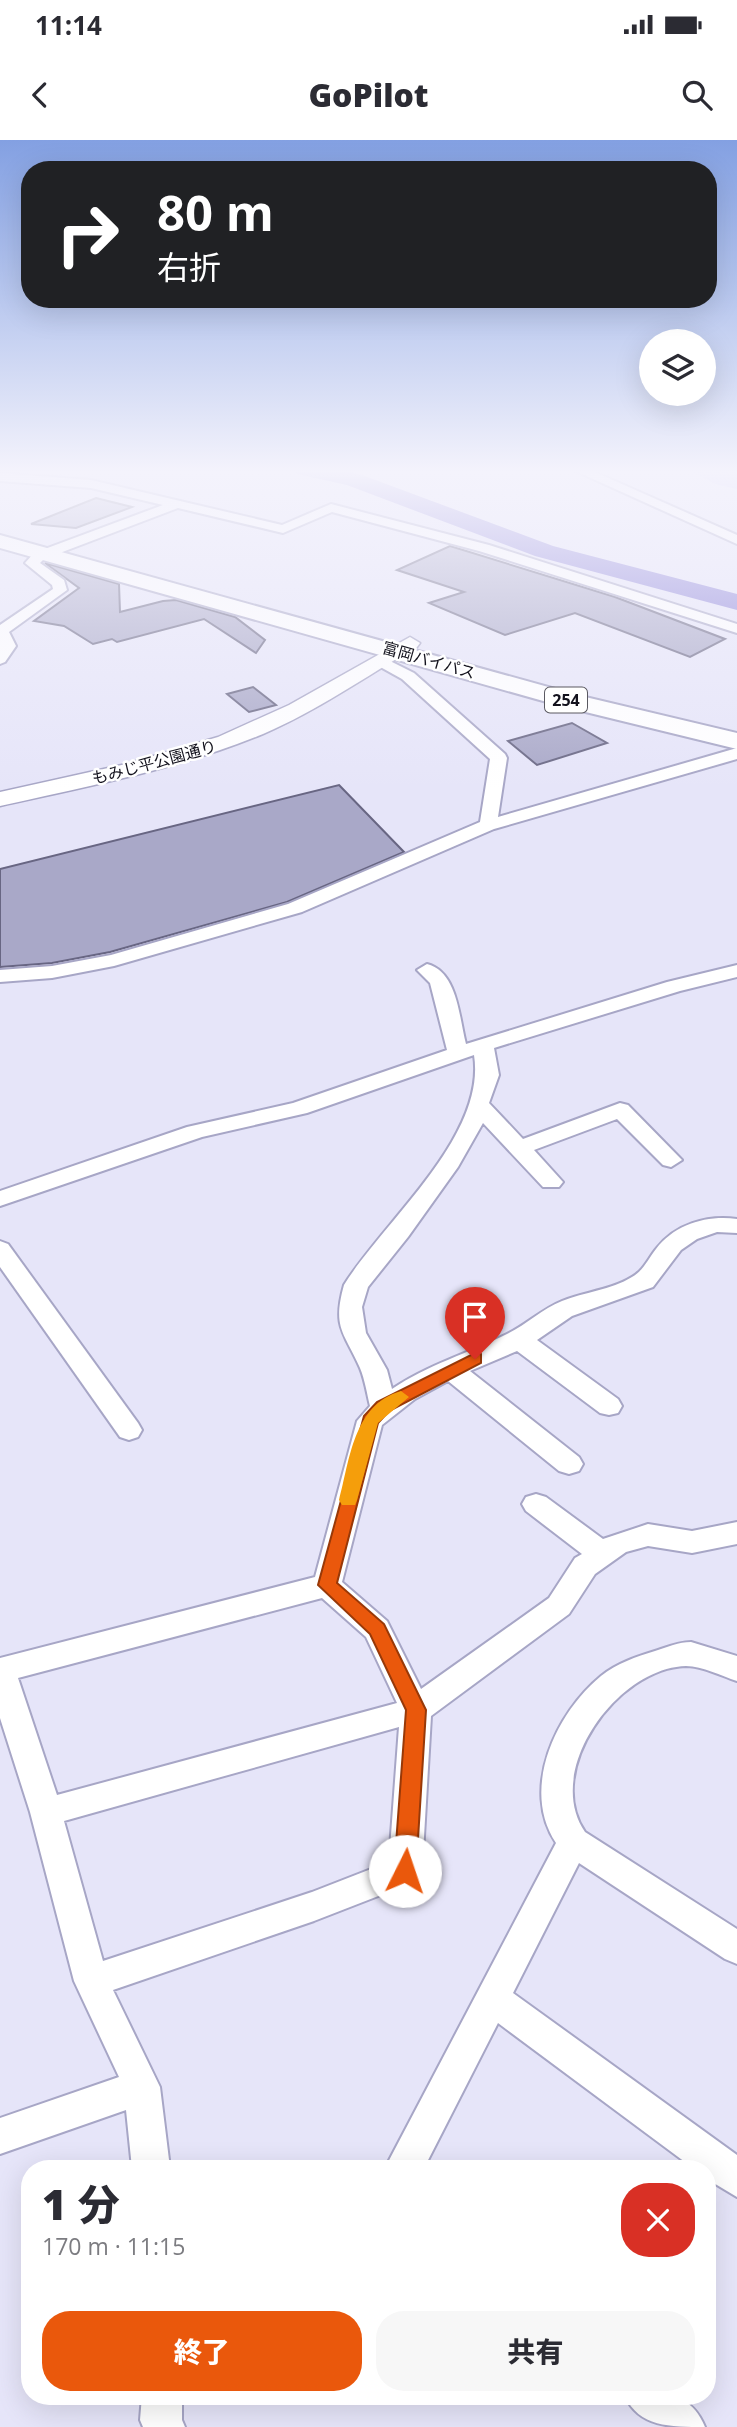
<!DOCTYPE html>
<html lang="ja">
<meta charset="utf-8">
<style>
:root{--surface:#fff;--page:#f7f7f7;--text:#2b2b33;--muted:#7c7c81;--accent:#ea580c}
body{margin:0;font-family:"Open Sans","Noto Sans JP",sans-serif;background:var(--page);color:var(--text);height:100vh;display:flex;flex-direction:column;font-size:26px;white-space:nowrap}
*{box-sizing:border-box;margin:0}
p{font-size:23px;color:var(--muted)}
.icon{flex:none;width:38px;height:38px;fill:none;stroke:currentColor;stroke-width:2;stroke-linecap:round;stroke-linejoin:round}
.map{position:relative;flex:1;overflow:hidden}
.side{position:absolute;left:21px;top:2020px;width:695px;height:245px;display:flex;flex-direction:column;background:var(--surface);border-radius:28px;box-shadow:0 7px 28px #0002}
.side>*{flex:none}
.hud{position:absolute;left:21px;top:21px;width:696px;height:147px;border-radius:28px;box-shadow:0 7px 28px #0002;background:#202124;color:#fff;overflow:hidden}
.controls{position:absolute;left:639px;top:189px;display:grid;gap:14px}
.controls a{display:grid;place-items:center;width:77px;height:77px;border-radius:50%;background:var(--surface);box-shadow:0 7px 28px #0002;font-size:35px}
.pin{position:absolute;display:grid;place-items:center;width:60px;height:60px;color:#fff;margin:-72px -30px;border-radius:50% 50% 50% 0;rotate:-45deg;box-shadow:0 0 7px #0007}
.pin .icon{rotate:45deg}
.me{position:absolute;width:77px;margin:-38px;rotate:4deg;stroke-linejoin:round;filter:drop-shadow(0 0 5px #0008)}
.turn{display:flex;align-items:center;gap:24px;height:147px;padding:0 21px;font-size:32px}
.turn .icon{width:91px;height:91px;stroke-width:2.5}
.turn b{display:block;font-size:49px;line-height:60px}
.round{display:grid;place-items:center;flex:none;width:74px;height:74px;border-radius:28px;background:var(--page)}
.summary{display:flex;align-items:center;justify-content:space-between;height:119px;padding:0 21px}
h1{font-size:42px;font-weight:800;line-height:52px}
.action{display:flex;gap:14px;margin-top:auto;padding:14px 21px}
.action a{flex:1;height:80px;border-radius:28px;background:var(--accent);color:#fff;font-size:28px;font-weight:800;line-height:80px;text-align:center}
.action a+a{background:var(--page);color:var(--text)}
.status{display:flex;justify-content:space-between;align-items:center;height:49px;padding:0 35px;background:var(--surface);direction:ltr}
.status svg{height:19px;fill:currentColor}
header{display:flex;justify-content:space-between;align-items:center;height:91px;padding:0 21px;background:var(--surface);font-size:32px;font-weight:800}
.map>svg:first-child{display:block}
.green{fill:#c1bdf9}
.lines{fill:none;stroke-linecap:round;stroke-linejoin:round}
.river{fill:#8b82d8;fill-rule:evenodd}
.building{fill:#a9a8c8;stroke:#686683;stroke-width:2}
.minor-casing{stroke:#a7a6c6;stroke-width:4}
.tertiary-casing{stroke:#a7a6c6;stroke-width:3}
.trunk-casing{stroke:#a7a6c6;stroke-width:4}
.minor{fill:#fff;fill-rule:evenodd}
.tertiary{fill:#fff;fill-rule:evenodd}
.trunk{fill:#fff;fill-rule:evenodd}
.route{fill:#ea580c;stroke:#983908;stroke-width:2}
.slow{fill:#f59e0b}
.labels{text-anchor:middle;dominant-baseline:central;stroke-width:5;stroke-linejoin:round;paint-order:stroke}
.far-street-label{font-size:16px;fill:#13121d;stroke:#fff}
.shield{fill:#fff;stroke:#5a5961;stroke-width:2}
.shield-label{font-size:16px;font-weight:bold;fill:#13121d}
</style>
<div class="status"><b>11:14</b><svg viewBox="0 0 49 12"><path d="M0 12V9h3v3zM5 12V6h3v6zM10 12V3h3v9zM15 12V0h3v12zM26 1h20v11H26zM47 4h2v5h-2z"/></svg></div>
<header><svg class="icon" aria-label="back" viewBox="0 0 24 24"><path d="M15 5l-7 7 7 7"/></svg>GoPilot<svg class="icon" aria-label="search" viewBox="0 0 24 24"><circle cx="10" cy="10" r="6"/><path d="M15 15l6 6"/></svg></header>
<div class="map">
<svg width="737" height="2287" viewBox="0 0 737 2287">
<rect width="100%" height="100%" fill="#e6e5f9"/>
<path class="green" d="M 688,329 L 737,329 L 737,349 L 715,344 Z"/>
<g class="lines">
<path class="river" d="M 294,329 L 338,329 L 362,335 L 553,406 L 737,454 L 737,470 L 535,416 L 347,345 L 297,334 Z"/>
</g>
<g class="building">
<path d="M 96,358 L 132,367 L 76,388 L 31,384 Z"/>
<path d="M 450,406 L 615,457 L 725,499 L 690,517 L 575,473 L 505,495 L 429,463 L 464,452 L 397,430 Z"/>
<path d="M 45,423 L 119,444 L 120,472 L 163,461 L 176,460 L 235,477 L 265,500 L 256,513 L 204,479 L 117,502 L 112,499 L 93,504 L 64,486 L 34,481 L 79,448 Z"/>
<path d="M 253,547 L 276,565 L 249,572 L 227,554 Z"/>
<path d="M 572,583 L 607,603 L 537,625 L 508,601 Z"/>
<path d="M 339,645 L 404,712 L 287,762 L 110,812 L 52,823 L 0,827 L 0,729 Z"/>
</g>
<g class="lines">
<g class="minor-casing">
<g id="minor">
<path d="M 571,329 L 588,329 L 737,395 L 737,404 Z"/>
<path d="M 0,333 L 91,340 L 282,385 L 331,364 L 489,405 L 737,484 L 737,493 L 479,411 L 332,372 L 283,393 L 178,368 L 44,419 L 40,423 L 64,440 L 67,450 L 9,492 L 16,506 L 5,522 L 0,524 L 0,485 L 53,449 L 52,445 L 25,423 L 34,413 L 163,365 L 91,348 L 0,341 Z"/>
<path d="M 380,516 L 414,533 L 505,614 L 507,618 L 498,677 L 737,608 L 737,619 L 494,689 L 302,772 L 114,826 L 52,838 L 0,842 L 0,830 L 52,826 L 111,815 L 288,764 L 480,682 L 490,619 L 402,539 L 375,524 L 375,518 Z"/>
<path d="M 427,824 C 458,832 459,878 466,904 L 667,842 L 737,825 L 737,837 L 680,851 L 494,908 L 499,935 L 489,963 L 523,999 L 620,963 L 628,965 L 682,1020 L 671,1027 L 663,1025 L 617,979 L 534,1010 L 563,1042 L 559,1047 L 543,1047 L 483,983 L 458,1027 L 408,1097 L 368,1147 L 362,1167 L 366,1193 L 387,1230 L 392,1249 C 427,1225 469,1213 507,1194 C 526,1185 542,1169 562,1161 C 584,1152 611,1150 632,1137 C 644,1130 648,1119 656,1109 C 675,1084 707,1075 737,1079 L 737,1093 L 717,1092 L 697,1099 L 681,1110 L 653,1147 L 572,1176 L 537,1200 L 618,1259 L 622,1266 L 618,1273 L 609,1275 L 600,1273 L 517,1211 L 470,1231 L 579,1317 L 583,1324 L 579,1331 L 569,1334 L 559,1331 L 448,1241 L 415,1259 L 382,1285 L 342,1442 L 387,1481 L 421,1549 L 549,1458 L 575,1418 L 582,1414 L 526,1371 L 522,1364 L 526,1357 L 536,1354 L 546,1357 L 603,1399 L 648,1384 L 692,1391 L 737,1382 L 737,1404 L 692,1413 L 648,1406 L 626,1412 L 595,1434 L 569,1474 L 431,1576 L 422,1731 L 417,1741 L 314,1781 L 113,1850 L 160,1947 L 170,2028 L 132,2028 L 126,1970 L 0,2014 L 0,1978 L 119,1937 L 74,1841 L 30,1672 L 0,1578 L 0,1518 L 315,1437 L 357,1281 L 370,1266 C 367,1254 365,1240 360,1228 C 344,1192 332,1188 344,1145 C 383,1082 487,996 474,915 L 307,973 L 202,997 L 0,1066 L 0,1051 L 187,987 L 293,963 L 447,910 L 430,843 L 417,830 ZM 322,1458 L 366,1497 L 397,1563 L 57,1655 L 18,1538 ZM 399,1587 L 389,1722 L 312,1752 L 103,1821 L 64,1681 Z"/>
<path d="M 0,1101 L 8,1104 L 138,1283 L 142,1290 L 138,1297 L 129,1300 L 120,1297 L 0,1127 Z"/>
<path d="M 691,1502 L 737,1516 L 737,1541 C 721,1536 703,1526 686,1526 C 617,1528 543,1631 585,1692 L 737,1789 L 737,1824 L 725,1819 L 579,1723 L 513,1853 L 737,2015 L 737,2057 L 707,2039 L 707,2028 L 693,2028 L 498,1883 L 424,2028 L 385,2028 L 556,1703 C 520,1649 556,1573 601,1536 C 617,1523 636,1517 655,1511 C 667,1507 679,1502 691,1502 Z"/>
<path d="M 142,2256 L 182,2256 L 182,2280 L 185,2287 L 143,2287 L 140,2280 Z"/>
<path d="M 625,2256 C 660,2256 689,2248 705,2287 C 670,2287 639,2287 625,2256 Z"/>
</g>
</g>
<g class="tertiary-casing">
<path id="tertiary" d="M 410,497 L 420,503 L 417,507 C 366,536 317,571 263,594 C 179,629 89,646 0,666 L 0,652 L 126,624 L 218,597 L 289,565 Z"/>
</g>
<g class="trunk-casing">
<path id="trunk" d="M 0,395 L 577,555 L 737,593 L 737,609 L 561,566 L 0,408 Z"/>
</g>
<use href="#minor" class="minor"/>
<use href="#tertiary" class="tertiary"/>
<use href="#trunk" class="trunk"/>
</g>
<linearGradient id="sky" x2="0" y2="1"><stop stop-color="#83a0e2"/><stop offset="0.51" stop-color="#f4f3fc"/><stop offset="1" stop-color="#f4f3fc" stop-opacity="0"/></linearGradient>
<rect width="737" height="650" fill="url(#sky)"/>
<path class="route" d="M 475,1213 L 481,1214 L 481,1223 L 389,1271 L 378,1283 L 337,1443 L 384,1484 L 426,1570 L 416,1731 L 413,1738 L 405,1740 L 397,1738 L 394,1731 L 406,1570 L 370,1494 L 318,1445 L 364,1276 L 377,1262 Z"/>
<path class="slow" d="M 401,1251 L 409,1257 L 378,1283 L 357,1360 L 355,1365 L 342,1365 L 339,1360 C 350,1320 353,1265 401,1251 Z"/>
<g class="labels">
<g class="far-street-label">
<text transform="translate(429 520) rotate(16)">富岡バイパス</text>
<text transform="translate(154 622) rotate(-15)">もみじ平公園通り</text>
</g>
<rect class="shield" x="545" y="547.5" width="42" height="25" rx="5"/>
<g class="shield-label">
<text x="566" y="560">254</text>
</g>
</g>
</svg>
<div class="controls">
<a><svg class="icon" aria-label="layers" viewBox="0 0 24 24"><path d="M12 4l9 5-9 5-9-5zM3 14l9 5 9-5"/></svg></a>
</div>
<div class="pin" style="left:475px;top:1219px;background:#d93025"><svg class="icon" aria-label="arrive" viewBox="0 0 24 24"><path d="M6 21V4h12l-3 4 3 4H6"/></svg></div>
<svg class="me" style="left:405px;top:1731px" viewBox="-20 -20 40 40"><circle r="19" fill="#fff"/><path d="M0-13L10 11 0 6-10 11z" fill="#ea580c"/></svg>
<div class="hud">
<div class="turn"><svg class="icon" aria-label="right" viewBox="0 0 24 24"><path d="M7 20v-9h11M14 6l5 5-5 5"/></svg><div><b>80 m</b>右折</div></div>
</div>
<section class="side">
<div class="summary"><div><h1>1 分</h1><p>170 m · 11:15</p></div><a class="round" style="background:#d93025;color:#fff"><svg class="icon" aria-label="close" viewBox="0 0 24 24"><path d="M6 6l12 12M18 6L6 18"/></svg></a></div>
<div class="action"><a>終了</a><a>共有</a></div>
</section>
</div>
